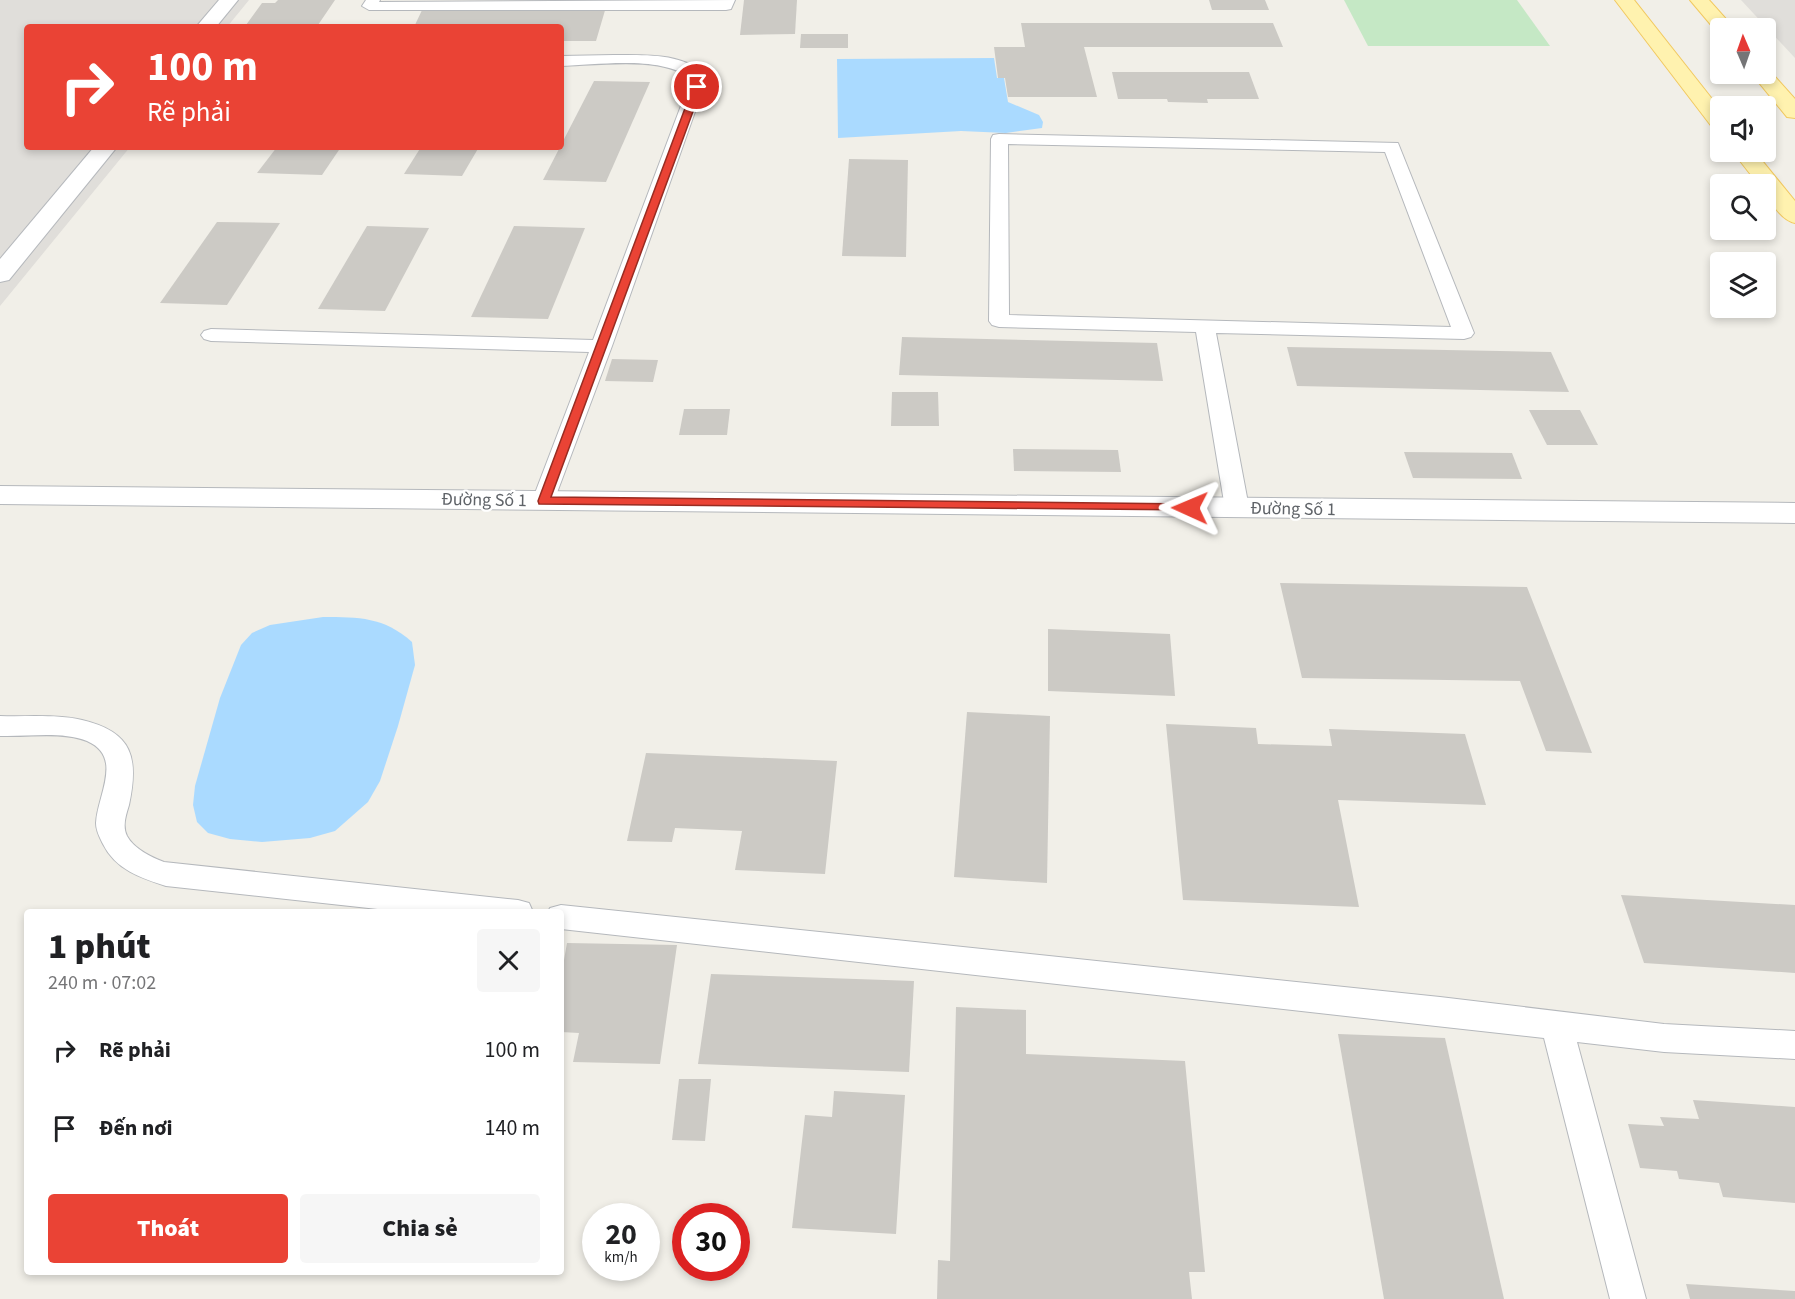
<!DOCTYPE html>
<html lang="vi">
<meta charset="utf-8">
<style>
:root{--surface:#fff;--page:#f6f6f6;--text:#202124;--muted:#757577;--accent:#ea4335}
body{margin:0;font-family:"Source Sans 3",sans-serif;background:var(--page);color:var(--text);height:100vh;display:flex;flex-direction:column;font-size:22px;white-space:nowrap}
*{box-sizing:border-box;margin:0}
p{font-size:20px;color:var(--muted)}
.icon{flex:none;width:33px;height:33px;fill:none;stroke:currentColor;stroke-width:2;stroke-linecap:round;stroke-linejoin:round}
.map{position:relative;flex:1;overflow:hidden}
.details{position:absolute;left:24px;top:909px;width:540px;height:366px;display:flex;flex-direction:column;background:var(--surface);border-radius:6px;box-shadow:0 3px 9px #0003}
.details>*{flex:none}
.banner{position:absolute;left:24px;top:24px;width:540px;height:126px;border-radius:6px;box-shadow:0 3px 9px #0003;background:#ea4335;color:#fff;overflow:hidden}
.needle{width:39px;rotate:358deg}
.controls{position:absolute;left:1710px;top:18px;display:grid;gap:12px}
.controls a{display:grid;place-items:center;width:66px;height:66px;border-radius:6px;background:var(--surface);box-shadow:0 3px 9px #0003;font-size:30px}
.speed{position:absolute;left:582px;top:1203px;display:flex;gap:12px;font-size:30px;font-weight:700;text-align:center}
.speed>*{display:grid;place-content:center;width:78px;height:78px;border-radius:50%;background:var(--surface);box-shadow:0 3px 9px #0003;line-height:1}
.speed small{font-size:15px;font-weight:400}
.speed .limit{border:9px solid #d22;background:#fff;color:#111}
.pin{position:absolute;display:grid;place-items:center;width:51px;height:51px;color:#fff;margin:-26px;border:3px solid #fff;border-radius:50%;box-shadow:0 2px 6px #0007}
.me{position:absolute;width:66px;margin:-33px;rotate:271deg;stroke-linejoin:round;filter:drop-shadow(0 0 4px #0008)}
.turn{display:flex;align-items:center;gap:21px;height:126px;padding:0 24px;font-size:27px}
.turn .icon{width:78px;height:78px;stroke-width:2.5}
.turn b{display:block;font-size:42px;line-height:51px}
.round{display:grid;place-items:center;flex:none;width:63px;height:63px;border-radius:6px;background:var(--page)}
.summary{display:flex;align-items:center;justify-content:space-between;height:102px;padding:0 24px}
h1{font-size:36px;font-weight:800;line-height:45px}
.action{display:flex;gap:12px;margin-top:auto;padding:12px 24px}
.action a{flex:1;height:69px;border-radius:6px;background:var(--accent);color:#fff;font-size:24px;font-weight:800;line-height:69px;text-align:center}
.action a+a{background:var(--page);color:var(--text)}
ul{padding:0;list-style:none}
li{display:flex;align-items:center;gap:18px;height:78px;padding:0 24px}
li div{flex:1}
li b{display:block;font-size:22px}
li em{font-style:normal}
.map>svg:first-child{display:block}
.industrial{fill:#e0deda}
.green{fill:#c5e8c5}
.water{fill:#aadaff}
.building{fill:#cccac5}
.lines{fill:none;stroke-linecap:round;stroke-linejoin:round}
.service-casing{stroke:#b5b8bc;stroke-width:2}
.minor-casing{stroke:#b5b8bc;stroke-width:2}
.primary-casing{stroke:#f2c960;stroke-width:2}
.service{fill:#fff;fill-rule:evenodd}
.minor{fill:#fff;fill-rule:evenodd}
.primary{fill:#fff2af;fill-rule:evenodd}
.route{fill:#ea4335;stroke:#982c22;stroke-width:1.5}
.labels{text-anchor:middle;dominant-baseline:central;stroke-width:4.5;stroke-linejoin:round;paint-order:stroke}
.street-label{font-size:18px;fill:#5f6368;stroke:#fff}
</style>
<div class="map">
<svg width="1795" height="1299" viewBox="0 0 1795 1299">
<rect width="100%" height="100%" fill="#f1efe8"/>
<g class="industrial">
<path d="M 0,0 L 249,0 L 227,27 L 27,27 L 27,147 L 130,147 L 0,306 Z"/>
<path d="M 1741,0 L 1795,0 L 1795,58 Z"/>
</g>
<path class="green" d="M 1344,0 L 1517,0 L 1550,46 L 1368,46 Z"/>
<g class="water">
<path d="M 994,58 L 997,78 L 1004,78 L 1008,102 L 1039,115 L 1043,122 L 1042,128 L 1006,133 L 961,131 L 838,138 L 837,59 Z"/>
<path d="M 323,617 C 359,617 384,617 412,642 L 415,665 L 398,726 L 380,781 L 368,802 L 335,831 L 310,838 L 262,842 L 230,839 L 208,833 L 197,822 L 193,805 L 195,786 L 220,698 L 241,645 L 252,633 L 270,625 Z"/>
</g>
<g class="building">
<path d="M 278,0 L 335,0 L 318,25 L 246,25 L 262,3 L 275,3 Z"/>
<path d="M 744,0 L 797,0 L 795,34 L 740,35 Z"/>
<path d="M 1209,0 L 1265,0 L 1269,10 L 1212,10 Z"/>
<path d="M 606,7 L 596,41 L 561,41 L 561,27 L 414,27 L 423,8 Z"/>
<path d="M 1021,23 L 1273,23 L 1283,47 L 1084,47 L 1097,97 L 1008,97 L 1005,78 L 998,78 L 994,47 L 1025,47 Z"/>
<path d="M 801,34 L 848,34 L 848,48 L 800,48 Z"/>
<path d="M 1112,72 L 1249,72 L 1259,99 L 1207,99 L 1208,103 L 1168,102 L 1167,99 L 1118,99 Z"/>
<path d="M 594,81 L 650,82 L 606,182 L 543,180 Z"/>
<path d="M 277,147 L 341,147 L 322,175 L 257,173 Z"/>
<path d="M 421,147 L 479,147 L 462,176 L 404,174 Z"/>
<path d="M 849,159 L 908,160 L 906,257 L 842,256 Z"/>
<path d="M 217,222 L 280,223 L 227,305 L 160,303 Z"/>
<path d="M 367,226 L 429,228 L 385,311 L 318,309 Z"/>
<path d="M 514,226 L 585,228 L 548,319 L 471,317 Z"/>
<path d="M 902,337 L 1157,343 L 1163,381 L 899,375 Z"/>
<path d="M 1287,347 L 1551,352 L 1569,392 L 1297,386 Z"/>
<path d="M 612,359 L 658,360 L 653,382 L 605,381 Z"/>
<path d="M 892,392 L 938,392 L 939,426 L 891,426 Z"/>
<path d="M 684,409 L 730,409 L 727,435 L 679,435 Z"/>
<path d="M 1529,410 L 1580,410 L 1598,445 L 1547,445 Z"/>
<path d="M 1013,449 L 1118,450 L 1121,472 L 1014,471 Z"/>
<path d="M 1404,452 L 1512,453 L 1522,479 L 1413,478 Z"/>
<path d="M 1280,583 L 1527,587 L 1592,753 L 1546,751 L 1520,681 L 1302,678 Z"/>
<path d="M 1048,629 L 1170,634 L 1175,696 L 1048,691 Z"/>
<path d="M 967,712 L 1050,716 L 1047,883 L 954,877 Z"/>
<path d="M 1166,724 L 1256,728 L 1258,744 L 1332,746 L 1329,729 L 1465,734 L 1486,805 L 1338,800 L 1359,907 L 1183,900 Z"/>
<path d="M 646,753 L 837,761 L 825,874 L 735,870 L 742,831 L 675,828 L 672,842 L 627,841 Z"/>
<path d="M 1621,895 L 1795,905 L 1795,973 L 1644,963 Z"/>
<path d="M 567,943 L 677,945 L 660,1064 L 573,1062 L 579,1033 L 561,1032 L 561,960 L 564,960 Z"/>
<path d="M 711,974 L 914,981 L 909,1072 L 698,1064 Z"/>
<path d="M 956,1007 L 1026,1010 L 1026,1054 L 1185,1061 L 1205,1272 L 1189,1272 L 1192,1299 L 937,1299 L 938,1260 L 950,1261 Z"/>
<path d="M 1338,1034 L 1445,1038 L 1504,1299 L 1384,1299 Z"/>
<path d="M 679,1079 L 711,1079 L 705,1141 L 672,1140 Z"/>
<path d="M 834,1091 L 905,1095 L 896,1234 L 792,1228 L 805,1115 L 832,1117 Z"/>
<path d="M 1693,1100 L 1795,1107 L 1795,1203 L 1723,1197 L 1719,1183 L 1679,1179 L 1677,1171 L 1640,1168 L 1628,1124 L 1664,1126 L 1660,1117 L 1699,1119 Z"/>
<path d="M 1686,1284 L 1795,1291 L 1795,1299 L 1690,1299 Z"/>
</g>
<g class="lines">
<g class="service-casing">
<g id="service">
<path d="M 366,0 L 380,0 L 379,2 L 735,0 L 731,9 L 726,10 L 369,10 L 362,6 Z"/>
<path d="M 614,55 C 643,55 687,52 707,78 L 612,346 L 552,506 L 544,508 L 536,506 L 532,501 L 589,352 L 211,341 L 204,339 L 201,335 L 204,331 L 211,329 L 593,340 L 691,79 C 663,55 597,65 561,66 L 561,56 Z"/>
<path d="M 999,134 L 1398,143 L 1474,333 L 1471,337 L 1464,339 L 1216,333 L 1249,508 L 1245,513 L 1237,515 L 1229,513 L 1225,508 L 1196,332 L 999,327 L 992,325 L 989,321 L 991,139 L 993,135 ZM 1008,144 L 1385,152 L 1451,327 L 1009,315 Z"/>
<path d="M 0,716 C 27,717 56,714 82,720 C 133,732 139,758 129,805 C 126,815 122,826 127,836 C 134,849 151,857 164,862 L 518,900 L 529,903 L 533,912 L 405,912 L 166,886 C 141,878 116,870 103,844 C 100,838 96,831 96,823 C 97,796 124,757 87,741 C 61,731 27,737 0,736 Z"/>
<path d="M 561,905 L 1440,997 L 1664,1024 L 1795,1031 L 1795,1059 L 1664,1052 L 1577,1042 L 1646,1299 L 1610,1299 L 1544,1038 L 561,929 L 561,912 L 548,912 L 550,908 Z"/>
</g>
</g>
<g class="minor-casing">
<g id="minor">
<path d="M 219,0 L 238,0 L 216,27 L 196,27 Z"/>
<path d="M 94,147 L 117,147 L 9,280 L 0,282 L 0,259 Z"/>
<path d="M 0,486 L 1795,503 L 1795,523 L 0,504 Z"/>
</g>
</g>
<g class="primary-casing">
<g id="primary">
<path d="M 1615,0 L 1634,0 L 1720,109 L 1720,128 L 1712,127 Z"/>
<path d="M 1690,0 L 1709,0 L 1734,28 L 1720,28 L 1720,33 L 1717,32 Z"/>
<path d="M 1766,69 L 1769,70 L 1795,99 L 1795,118 L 1787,117 L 1752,74 L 1766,74 Z"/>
<path d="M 1733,152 L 1755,152 L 1795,201 L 1795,223 C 1781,220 1766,199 1766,184 L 1758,184 Z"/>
</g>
</g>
<use href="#service" class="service"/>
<use href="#minor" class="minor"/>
<use href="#primary" class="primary"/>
</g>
<path class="route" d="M 697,84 L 702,87 L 551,497 L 1190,504 L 1194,505 L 1196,508 L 1194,510 L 539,504 L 538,501 L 693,87 Z"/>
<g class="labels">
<g class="street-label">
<text transform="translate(484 500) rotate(1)">Đường Số 1</text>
<text transform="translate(1293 509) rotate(1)">Đường Số 1</text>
</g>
</g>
</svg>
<div class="controls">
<a><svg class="needle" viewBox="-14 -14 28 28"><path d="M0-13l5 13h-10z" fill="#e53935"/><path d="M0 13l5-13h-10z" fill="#757577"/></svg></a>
<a><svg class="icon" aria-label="sound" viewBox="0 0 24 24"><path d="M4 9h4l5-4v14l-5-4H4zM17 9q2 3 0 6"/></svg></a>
<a><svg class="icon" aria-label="search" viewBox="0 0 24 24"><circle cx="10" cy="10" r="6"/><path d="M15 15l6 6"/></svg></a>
<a><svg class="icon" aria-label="layers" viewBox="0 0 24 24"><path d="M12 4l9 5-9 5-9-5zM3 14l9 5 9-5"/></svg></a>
</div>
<div class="speed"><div>20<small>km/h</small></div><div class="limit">30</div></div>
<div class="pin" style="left:697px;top:87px;background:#d93025"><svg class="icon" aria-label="arrive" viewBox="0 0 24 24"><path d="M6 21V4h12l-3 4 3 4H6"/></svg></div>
<svg class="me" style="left:1190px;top:508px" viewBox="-20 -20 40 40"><path d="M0-17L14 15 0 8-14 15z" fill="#ea4335" stroke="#fff" stroke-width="4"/></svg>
<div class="banner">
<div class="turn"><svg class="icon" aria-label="right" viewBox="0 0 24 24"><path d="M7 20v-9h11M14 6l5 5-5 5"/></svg><div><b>100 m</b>Rẽ phải</div></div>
</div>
<section class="details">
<div class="summary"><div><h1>1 phút</h1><p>240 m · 07:02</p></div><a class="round"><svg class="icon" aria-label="close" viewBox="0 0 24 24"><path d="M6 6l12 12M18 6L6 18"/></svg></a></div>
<ul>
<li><svg class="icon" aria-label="right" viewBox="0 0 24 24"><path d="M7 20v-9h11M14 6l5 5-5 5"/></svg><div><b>Rẽ phải</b></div><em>100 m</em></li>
<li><svg class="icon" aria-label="arrive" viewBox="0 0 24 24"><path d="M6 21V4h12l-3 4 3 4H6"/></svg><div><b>Đến nơi</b></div><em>140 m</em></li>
</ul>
<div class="action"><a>Thoát</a><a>Chia sẻ</a></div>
</section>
</div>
